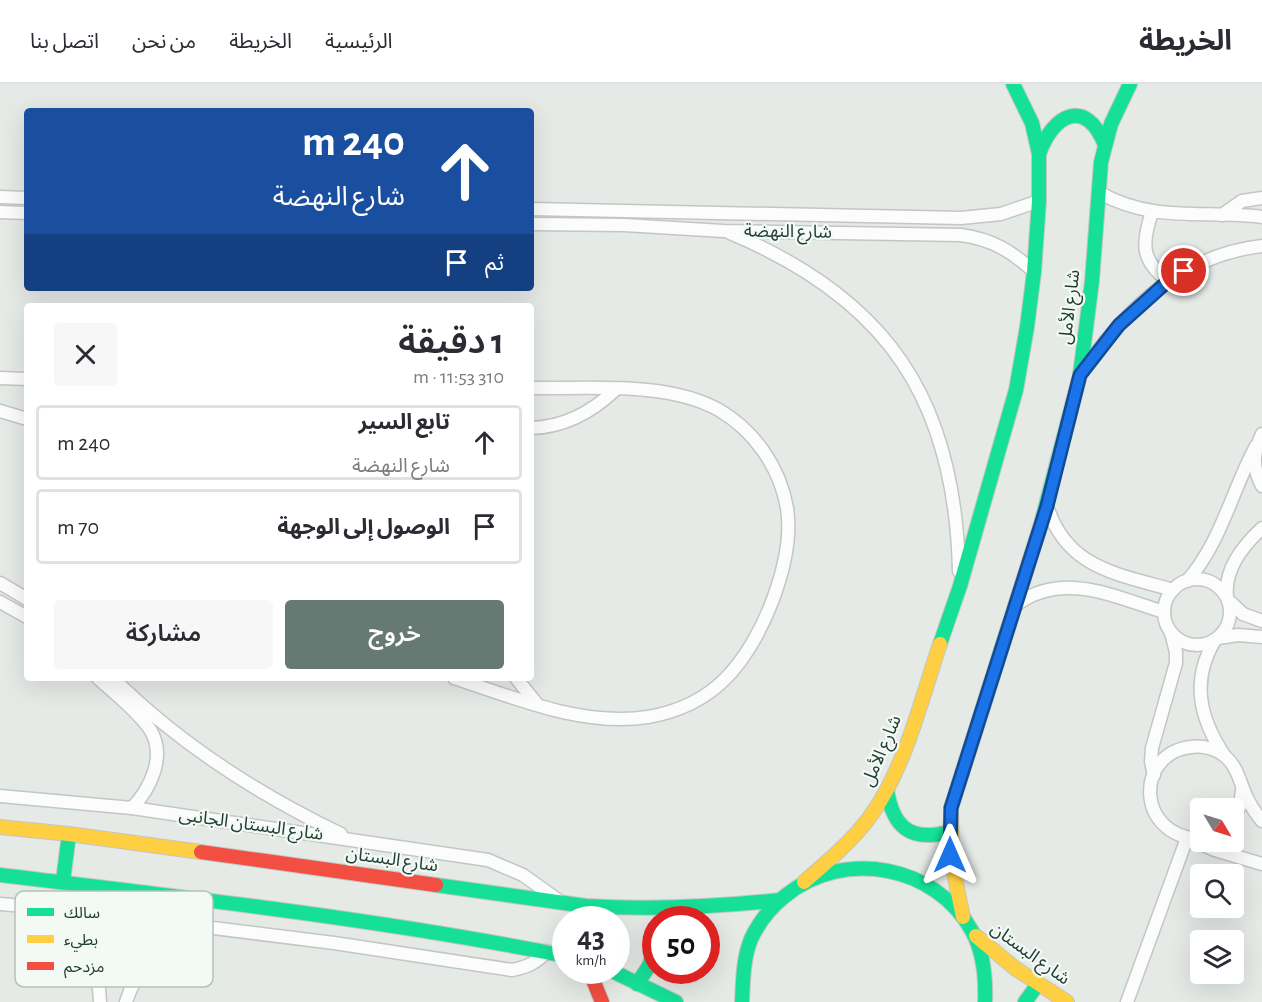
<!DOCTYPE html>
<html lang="ar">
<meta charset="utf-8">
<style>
:root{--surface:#fff;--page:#f7f7f7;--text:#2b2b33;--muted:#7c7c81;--line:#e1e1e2;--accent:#667a73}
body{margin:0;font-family:"Alegreya Sans","Noto Sans Arabic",sans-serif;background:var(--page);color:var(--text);direction:rtl;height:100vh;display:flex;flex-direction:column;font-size:22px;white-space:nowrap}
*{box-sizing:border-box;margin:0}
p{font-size:20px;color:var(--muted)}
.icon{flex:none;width:33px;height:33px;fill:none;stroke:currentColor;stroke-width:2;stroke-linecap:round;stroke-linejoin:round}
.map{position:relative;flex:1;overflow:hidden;direction:ltr}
.drawer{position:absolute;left:24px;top:219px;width:510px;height:378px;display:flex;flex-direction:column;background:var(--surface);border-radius:6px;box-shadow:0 6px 24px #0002;direction:rtl}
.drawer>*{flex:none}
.banner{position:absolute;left:24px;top:24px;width:510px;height:183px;border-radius:6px;box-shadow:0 6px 24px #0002;direction:rtl;background:#1a4fa0;color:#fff;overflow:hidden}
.needle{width:39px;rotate:128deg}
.buttons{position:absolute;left:1190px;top:714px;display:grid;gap:12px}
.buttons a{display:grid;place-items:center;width:54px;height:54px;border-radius:6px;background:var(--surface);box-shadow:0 6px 24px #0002;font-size:30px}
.speed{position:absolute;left:552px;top:822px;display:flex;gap:12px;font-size:30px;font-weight:700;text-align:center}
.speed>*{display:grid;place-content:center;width:78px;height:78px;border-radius:50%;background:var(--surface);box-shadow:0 6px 24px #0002;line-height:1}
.speed small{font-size:15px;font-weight:400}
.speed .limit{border:9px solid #d22;background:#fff;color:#111}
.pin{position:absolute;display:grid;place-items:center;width:51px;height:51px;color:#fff;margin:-26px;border:3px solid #fff;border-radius:50%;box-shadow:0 2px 6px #0007}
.me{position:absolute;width:66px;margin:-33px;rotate:0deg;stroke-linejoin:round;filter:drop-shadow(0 0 4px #0008)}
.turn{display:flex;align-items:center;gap:21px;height:126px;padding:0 30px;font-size:27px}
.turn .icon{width:78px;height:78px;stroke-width:2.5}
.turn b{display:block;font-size:42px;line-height:51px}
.then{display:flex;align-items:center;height:57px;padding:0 30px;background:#0003;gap:12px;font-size:22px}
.round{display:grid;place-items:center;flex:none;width:63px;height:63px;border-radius:6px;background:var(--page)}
.summary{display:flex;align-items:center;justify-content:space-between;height:102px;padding:0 30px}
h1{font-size:36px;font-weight:600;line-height:45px}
.action{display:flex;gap:12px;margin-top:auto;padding:12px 30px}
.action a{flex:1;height:69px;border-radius:6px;background:var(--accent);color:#fff;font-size:24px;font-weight:600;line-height:69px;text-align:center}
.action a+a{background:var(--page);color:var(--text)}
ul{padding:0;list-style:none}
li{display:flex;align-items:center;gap:18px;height:75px;margin:0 12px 9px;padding:0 18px;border:3px solid var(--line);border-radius:6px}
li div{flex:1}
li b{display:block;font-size:22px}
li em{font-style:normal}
header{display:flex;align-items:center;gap:36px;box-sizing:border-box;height:84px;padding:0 30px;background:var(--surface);border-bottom:2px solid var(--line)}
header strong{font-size:28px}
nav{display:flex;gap:33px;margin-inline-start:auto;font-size:21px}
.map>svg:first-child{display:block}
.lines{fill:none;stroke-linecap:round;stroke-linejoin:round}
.street-casing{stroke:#c2c7c4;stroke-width:15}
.fast-casing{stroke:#c0c8c4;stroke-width:16}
.slow-casing{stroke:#c0c8c4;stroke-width:16}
.jam-casing{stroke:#c0c8c4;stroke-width:16}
.street{stroke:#fbfcfb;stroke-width:12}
.fast{stroke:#16e098;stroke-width:14}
.slow{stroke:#ffcf43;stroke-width:14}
.jam{stroke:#f24e42;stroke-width:14}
.route-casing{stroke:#114b97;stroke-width:15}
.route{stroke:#1a73e8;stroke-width:10}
.labels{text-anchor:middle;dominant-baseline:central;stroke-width:4.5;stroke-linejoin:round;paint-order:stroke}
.street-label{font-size:18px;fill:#213e34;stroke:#f3f9f5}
.key{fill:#f3f9f5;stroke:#b4c1bb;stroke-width:1.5}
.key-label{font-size:16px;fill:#213e34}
</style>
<header>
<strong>الخريطة</strong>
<nav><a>الرئيسية</a><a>الخريطة</a><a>من نحن</a><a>اتصل بنا</a></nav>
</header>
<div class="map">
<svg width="1262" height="918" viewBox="0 0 1262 918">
<rect width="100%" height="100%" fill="#e5eae7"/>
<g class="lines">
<g class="street-casing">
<g id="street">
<path d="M 1100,109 C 1154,139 1204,126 1262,133"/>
<path d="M 0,113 L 27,114"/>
<path d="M 531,125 L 961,134 L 1001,130 L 1039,117"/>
<path d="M 0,128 L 27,129"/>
<path d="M 1152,128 C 1142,158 1140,176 1168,197"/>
<path d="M 1222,131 L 1242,117 L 1262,114"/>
<path d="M 531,140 L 624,141 L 723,147 L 961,151 C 991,155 1012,167 1034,188"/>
<path d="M 730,149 C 888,215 955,316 959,487"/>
<path d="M 1082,288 C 1126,225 1182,171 1262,162"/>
<path d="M 0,294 L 27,295"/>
<path d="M 0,327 L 27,335"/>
<path d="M 531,344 C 564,343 592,328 615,306"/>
<path d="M 1262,350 C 1253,369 1252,383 1262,402"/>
<path d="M 1047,422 C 1067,485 1118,490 1173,506"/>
<circle cx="1197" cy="528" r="33"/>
<path d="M 1187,497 C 1221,459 1232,406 1256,362"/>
<path d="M 0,499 L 27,515"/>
<path d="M 1227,513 C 1224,485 1243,462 1262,444"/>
<path d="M 1228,516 L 1243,530 L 1262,537"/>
<path d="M 0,518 L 27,533"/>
<path d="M 1016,521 C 1062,486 1115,513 1164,528"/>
<path d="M 1218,554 L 1238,551 L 1262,553"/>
<path d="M 1215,556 C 1191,596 1199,633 1224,671"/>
<path d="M 98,594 C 114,609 140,629 151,647 C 166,673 150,705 132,724"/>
<path d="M 113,594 C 178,659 258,710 341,750"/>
<path d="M 454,594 C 516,614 582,643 648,633 C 677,628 704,616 725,595 C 762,559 795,476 787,424 C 780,384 755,347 719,326 C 668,297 589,305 531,304"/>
<path d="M 516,594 L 537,620"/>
<path d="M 1154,691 L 1151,678 L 1152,664 L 1176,579 L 1176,568 L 1171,549"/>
<path d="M 0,712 L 132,724 L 488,776 L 523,791 L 558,816"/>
<path d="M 1233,736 L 1240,722 L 1242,706"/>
<path d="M 1200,755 C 1135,752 1135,669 1191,663 C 1203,661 1217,665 1226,673 C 1238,684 1240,699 1247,714 C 1251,722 1256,730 1262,737"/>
<path d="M 0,820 L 60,825 L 334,859 L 512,886 C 527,883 537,879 547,867"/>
<path d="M 60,825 C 85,852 99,881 100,918"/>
<path d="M 126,918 C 136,885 160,861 187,842"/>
<path d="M 1127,918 L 1187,754 L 1215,766 L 1262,780"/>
</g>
</g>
<g class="fast-casing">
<g id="fast">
<path d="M 1039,70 C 1053,30 1086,13 1105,61"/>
<path d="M 1041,440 L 1080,291 L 1092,197 L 1101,78 L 1111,40 L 1130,0"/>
<path d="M 940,560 L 960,502 L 1016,306 L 1027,243 L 1034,188 L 1039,117 L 1039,70 L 1032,39 L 1013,0"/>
<path d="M 887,706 C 893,744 911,758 949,748"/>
<path d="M 0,791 C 189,814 379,835 566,872"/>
<path d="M 63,797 L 69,750"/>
<path d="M 436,801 L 586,822 C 651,826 715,823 780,816"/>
<path d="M 610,886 L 676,918"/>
<path d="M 637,900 L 649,882 L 656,860"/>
<path d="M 742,918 C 743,897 743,875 751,855 C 759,838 771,823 785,812 C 843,764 936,781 972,847 C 984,869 986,893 985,918"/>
<path d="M 1025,918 L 1038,900"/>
</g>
</g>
<g class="slow-casing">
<g id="slow">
<path d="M 0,743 L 69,750 L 201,768"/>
<path d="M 804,798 C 827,778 851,758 869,734 C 905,686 921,616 940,560"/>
<path d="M 963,833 L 952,779 L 951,724 L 1041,440"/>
<path d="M 976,852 L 1016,885 L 1067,918"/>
</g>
</g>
<g class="jam-casing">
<g id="jam">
<path d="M 201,768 L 436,801"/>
<path d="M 589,886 L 602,918"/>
</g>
</g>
<use href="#street" class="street"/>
<use href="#fast" class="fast"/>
<use href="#slow" class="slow"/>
<use href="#jam" class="jam"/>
</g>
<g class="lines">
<g class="route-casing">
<path id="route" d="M 950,771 L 951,724 L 1047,422 L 1080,291 L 1119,241 L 1168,197 L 1184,187"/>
</g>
<use href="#route" class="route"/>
</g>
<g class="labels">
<g class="street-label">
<text transform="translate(788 148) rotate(1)">شارع النهضة</text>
<text transform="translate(1070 223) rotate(-83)">شارع الأمل</text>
<text transform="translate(882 667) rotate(-67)">شارع الأمل</text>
<text transform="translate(251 741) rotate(8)">شارع البستان الجانبى</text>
<text transform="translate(392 776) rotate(8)">شارع البستان</text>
<text transform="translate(1030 870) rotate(36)">شارع البستان</text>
</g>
</g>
<rect x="15" y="807" width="198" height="96" rx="9" class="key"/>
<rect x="27" y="824" width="27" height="8" fill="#16e098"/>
<rect x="27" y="851" width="27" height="8" fill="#ffcf43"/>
<rect x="27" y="878" width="27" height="8" fill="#f24e42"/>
<g class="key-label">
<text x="64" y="834">سالك</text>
<text x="64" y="861">بطيء</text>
<text x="64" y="888">مزدحم</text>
</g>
</svg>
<div class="buttons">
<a><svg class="needle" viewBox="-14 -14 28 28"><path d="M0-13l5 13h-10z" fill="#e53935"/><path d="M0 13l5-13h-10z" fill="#7c7c81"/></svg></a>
<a><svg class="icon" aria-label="search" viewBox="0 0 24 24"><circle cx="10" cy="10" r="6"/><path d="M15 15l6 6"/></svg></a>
<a><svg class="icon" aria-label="layers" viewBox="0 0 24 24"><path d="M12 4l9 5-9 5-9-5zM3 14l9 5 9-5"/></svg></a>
</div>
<div class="speed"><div>43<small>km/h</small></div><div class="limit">50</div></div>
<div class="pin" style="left:1184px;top:187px;background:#d93025"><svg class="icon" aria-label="arrive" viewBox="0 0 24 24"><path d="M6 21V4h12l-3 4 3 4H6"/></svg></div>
<svg class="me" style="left:950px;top:771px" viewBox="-20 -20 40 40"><path d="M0-17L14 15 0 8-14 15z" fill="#1a73e8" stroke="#fff" stroke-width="4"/></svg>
<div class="banner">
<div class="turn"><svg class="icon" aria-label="ahead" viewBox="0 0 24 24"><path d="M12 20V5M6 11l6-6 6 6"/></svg><div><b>240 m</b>شارع النهضة</div></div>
<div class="then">ثم<svg class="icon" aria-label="arrive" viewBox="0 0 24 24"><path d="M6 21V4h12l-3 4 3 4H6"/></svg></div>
</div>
<section class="drawer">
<div class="summary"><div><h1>1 دقيقة</h1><p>310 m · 11:53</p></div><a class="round"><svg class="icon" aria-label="close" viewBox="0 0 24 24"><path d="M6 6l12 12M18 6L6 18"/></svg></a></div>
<ul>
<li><svg class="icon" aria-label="ahead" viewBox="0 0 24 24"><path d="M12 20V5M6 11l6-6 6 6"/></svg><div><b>تابع السير</b><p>شارع النهضة</p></div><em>240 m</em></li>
<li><svg class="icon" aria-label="arrive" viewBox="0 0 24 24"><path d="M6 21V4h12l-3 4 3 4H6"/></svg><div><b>الوصول إلى الوجهة</b></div><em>70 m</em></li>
</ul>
<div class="action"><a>خروج</a><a>مشاركة</a></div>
</section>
</div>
